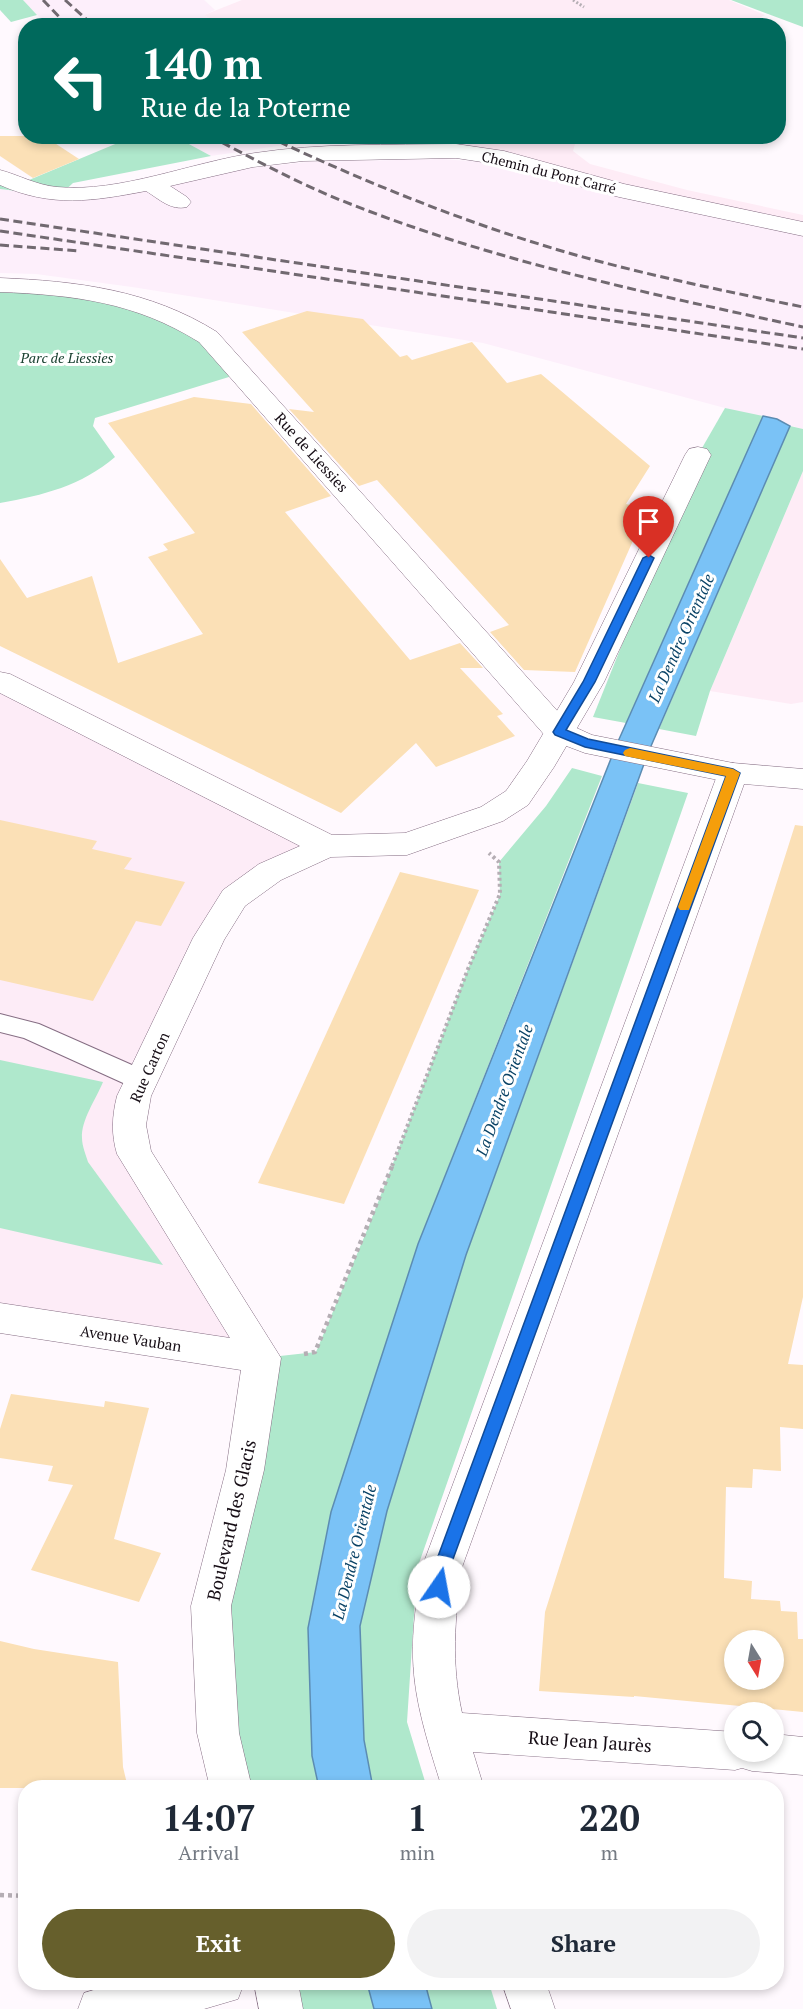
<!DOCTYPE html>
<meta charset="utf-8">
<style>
:root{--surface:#fff;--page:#f2f2f3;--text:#1f2937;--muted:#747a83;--accent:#665f2c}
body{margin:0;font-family:"PT Serif",serif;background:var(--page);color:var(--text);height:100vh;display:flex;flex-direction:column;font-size:22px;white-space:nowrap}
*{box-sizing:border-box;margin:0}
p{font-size:20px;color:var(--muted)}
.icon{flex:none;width:33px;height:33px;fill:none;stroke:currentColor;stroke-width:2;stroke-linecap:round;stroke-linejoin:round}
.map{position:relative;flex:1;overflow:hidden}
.drawer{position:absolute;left:18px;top:1780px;width:766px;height:210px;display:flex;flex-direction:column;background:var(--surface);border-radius:24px;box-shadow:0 3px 9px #0003}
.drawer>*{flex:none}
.top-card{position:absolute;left:18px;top:18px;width:768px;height:126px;border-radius:24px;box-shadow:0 3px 9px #0003;background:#00695c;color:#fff;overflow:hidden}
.needle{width:39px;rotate:169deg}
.fabs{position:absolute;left:724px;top:1630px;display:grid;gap:12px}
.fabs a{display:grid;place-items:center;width:60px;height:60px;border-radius:50%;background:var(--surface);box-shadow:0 3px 9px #0003;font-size:30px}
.pin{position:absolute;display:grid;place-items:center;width:51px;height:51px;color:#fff;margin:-62px -26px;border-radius:50% 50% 50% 0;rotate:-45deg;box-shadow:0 0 6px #0007}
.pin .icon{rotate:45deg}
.me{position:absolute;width:66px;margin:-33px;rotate:12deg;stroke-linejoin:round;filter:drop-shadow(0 0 4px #0008)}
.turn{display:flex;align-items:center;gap:21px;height:126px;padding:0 24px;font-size:27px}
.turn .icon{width:78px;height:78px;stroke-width:2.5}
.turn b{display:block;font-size:42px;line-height:51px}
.eta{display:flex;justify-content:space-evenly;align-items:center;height:102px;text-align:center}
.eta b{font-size:36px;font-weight:700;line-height:42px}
.action{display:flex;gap:12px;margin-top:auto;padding:12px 24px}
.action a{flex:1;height:69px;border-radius:36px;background:var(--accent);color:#fff;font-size:24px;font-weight:700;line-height:69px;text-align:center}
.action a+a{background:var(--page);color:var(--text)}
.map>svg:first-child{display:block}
.built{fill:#fdeffb}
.industrial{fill:#feecf6}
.education{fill:#fdecf7}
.green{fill:#afe8cc}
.water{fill:#7ac2f6;stroke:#5c8cb2;stroke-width:1.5}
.building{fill:#fbe0b6;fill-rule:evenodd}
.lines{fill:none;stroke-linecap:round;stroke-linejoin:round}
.lane-casing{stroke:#856d83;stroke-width:2}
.street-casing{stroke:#856d83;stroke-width:1}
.secondary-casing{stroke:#856d83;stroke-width:1}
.path-far2{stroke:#b5aeb4;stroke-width:3;stroke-dasharray:2 2;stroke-linecap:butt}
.path-far1{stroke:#b5aeb4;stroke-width:4;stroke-dasharray:3 3;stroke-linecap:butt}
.path{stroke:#b5aeb4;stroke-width:4.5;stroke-dasharray:4 4;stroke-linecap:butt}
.lane{fill:#fff;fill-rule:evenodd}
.street{fill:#fff;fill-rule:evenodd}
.secondary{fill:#fff;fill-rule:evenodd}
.rail{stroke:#716970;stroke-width:3;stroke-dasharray:9 4.5;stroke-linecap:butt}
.route{fill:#1a73e8;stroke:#114b97;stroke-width:1.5}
.slow{fill:#f59e0b}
.labels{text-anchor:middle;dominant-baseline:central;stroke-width:6;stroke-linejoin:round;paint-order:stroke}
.far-street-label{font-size:14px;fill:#160d15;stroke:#fff}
.far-park-label{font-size:14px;font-style:italic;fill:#194030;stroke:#fff}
.street-label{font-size:15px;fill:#160d15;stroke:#fff}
.water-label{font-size:16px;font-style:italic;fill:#0a4366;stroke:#fff}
.near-street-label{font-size:18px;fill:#160d15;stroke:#fff}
</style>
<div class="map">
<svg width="803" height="2009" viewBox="0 0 803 2009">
<rect width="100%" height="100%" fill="#fff9fe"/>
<g class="built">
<path d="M 23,0 L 204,0 L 215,10 L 204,15 L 220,25 L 47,25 Z"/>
<path d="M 402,136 L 411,143 L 290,144 L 211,156 L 176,137 Z"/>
<path d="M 442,159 L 535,166 L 803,229 L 803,429 L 483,343 L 132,287 L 36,274 L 0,273 L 0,189 L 59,196 L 243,169 L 308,162 Z"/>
</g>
<g class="industrial">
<path d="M 242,0 L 729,0 L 765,15 L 745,26 L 222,26 L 204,15 Z"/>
<path d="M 414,137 L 577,137 L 573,151 L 590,164 L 687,190 L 803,215 L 803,229 L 456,151 Z"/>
<path d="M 803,471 L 803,702 L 791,704 L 710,691 Z"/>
</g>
<path class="education" d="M 0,681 L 327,846 L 234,898 L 129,1114 L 262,1358 L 0,1318 Z"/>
<g class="green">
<path d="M 0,0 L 23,0 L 37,15 L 11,22 L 0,10 Z"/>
<path d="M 731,0 L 803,0 L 803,27 Z"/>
<path d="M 132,137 L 176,137 L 211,156 L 73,183 L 59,196 L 0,189 L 0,177 L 17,185 Z"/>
<path d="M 0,285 L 164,311 L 242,373 L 95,418 L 93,426 L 115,457 C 81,486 44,495 0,503 Z"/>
<path d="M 725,408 L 763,416 L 626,723 L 593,717 L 698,455 Z"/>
<path d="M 790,426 L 803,429 L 803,471 L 710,691 L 696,736 L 659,729 Z"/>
<path d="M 572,768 L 602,776 L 418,1244 L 331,1512 L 308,1628 L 312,1755 L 319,1788 L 231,1788 L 211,1606 L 262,1358 L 316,1352 L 370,1223 L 468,969 L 500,895 L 499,862 L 546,806 Z"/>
<path d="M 638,783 L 688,793 L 417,1569 L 407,1722 L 427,1788 L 373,1788 L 364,1740 L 360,1626 L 387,1511 L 466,1255 Z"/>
<path d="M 0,1060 L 103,1082 C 96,1099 81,1120 82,1138 C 82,1146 86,1155 88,1162 L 163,1265 L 0,1228 Z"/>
<path d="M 276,1983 L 367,1983 L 374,2009 L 283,2009 Z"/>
<path d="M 425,1983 L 489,1983 L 497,2009 L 432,2009 Z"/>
</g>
<g class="water">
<path d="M 763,416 L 777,419 L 790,426 L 648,753 L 466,1255 L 387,1511 L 360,1626 L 364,1740 L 373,1788 L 319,1788 L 312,1756 L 308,1628 L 331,1512 L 418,1244 L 616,746 Z"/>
<path d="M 367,1983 L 425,1983 L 432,2009 L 374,2009 Z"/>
</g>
<g class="building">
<path d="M 0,136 L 44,136 L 79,159 L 33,178 L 0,156 Z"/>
<path d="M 307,311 L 363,319 L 400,357 L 407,355 L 412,360 L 472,342 L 507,383 L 541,374 L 650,466 L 626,504 L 647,509 L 575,672 L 524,670 L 490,632 L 509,625 L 377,480 L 359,486 L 289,409 L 314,412 L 242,332 Z"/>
<path d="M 194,397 L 251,404 L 331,496 L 285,512 L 410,660 L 460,643 L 483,668 L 460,668 L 503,714 L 497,716 L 515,736 L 436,767 L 416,743 L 341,813 L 0,646 L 0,559 L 27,598 L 92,576 L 118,663 L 203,634 L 148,557 L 168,550 L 163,544 L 195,533 L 108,423 Z"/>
<path d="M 0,820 L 97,841 L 92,849 L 132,858 L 124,869 L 185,882 L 161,926 L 136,921 L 93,1001 L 0,980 Z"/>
<path d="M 795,825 L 803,826 L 803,1297 L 788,1364 L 803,1365 L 803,1429 L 780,1427 L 781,1471 L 753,1469 L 752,1488 L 726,1487 L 724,1578 L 752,1581 L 751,1599 L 780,1601 L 781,1611 L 797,1612 L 798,1639 L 803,1639 L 803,1712 L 634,1696 L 634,1697 L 539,1691 L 545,1612 ZM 735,1641 L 774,1641 L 774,1680 L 735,1680 Z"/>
<path d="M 400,872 L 479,890 L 344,1204 L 258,1183 Z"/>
<path d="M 11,1394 L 104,1407 L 105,1401 L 149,1408 L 114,1539 L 161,1553 L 139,1602 L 31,1570 L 73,1485 L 48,1481 L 53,1466 L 0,1458 L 0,1429 Z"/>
<path d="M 0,1641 L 34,1649 L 118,1662 L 123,1767 L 128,1788 L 0,1788 Z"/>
</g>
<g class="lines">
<g class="lane-casing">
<path id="lane" d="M 0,1014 L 39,1024 L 150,1073 L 153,1080 L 150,1087 L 141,1089 L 132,1087 L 24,1038 L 0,1032 Z"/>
</g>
<g class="street-casing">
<g id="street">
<path d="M 456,144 L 504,151 L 624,184 L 803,222 L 803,236 L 619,197 L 502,165 L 456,158 L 303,161 L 253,167 L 170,186 L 187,197 L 191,202 L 187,207 C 171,211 159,199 146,191 C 93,201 52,208 0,185 L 0,170 C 19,175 36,185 57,187 C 120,193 192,162 255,153 C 321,143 389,145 456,144 Z"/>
<path d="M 698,447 L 707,449 L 711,455 L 604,682 L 554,767 L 528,805 L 503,821 L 407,855 L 331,857 L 281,880 L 245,906 L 224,940 L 151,1096 L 146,1125 L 151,1151 L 281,1358 L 264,1470 L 231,1606 L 239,1733 L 252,1788 L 210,1788 L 197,1733 L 191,1606 L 226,1470 L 241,1370 L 0,1333 L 0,1303 L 230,1338 L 117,1154 C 111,1134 112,1116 117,1096 L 193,938 L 223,890 L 259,864 L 300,846 L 0,693 L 0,672 L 10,674 L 332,835 L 405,833 L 481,807 L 506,791 L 527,761 L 574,682 L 685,455 L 689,449 Z"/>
<path d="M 733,763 L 744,766 L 748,773 L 461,1570 C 455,1621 451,1662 462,1713 L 735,1732 L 735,1752 L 774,1752 L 774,1734 L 803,1737 L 803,1775 L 752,1771 L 742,1768 L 735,1770 L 473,1752 L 484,1788 L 442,1788 C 429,1746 414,1702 413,1658 C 412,1628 417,1599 421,1570 L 718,773 L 722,766 Z"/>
<path d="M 117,1983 L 244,1983 L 238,1999 L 204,2009 L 78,2009 L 84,1993 Z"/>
<path d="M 254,1983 L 298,1983 L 303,2009 L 259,2009 Z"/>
<path d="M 502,1983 L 546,1983 L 555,2009 L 511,2009 Z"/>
</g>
</g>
<g class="secondary-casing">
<path id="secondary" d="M 0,278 C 77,281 150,290 217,332 L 570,725 L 592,735 L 733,763 L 803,769 L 803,789 L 733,783 L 585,753 L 548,739 L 199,342 C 135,302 74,295 0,292 Z"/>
</g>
<path class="path-far2" d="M 573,0 L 584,7"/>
<path class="path-far1" d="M 392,1166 L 468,969 L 500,894 L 499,862 L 489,853"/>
<g class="path">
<path d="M 304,1354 L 315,1352 L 393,1164"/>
<path d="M 0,1895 L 26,1896"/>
</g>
<use href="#lane" class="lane"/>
<use href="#street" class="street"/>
<use href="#secondary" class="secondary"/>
<g class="rail">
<path d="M 43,0 L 68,26"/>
<path d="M 65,0 L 94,26"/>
<path d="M 210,136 C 257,161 303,186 353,205 C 498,262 651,294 803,327"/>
<path d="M 267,136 C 360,180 456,219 555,249 C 636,273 720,290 803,307"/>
<path d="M 0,219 L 803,338"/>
<path d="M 0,231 L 803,349"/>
<path d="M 0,245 L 80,251"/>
</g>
</g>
<path class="route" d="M 649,555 L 654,558 L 595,682 L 566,730 L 588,739 L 733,769 L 740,773 L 449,1570 L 445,1592 L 439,1595 L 433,1592 L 431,1587 L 433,1570 L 726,776 L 585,747 L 555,735 L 553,732 L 583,682 L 643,558 Z"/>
<path class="slow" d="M 630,748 L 733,769 L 740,773 L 689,910 L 680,910 L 678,907 L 726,776 L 625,756 L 623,753 L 625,750 Z"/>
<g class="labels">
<g class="far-street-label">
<text transform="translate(549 172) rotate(14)">Chemin du Pont Carré</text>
</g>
<g class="far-park-label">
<text x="67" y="357">Parc de Liessies</text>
</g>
<g class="street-label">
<text transform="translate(312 452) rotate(48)">Rue de Liessies</text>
<text transform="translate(149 1067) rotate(-66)">Rue Carton</text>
<text transform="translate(131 1338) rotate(9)">Avenue Vauban</text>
</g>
<g class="water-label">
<text transform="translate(681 638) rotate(-66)">La Dendre Orientale</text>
<text transform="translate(504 1090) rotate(-70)">La Dendre Orientale</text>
<text transform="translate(354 1552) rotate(-76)">La Dendre Orientale</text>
</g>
<g class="near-street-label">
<text transform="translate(231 1520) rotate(-77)">Boulevard des Glacis</text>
<text transform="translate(590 1741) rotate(4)">Rue Jean Jaurès</text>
</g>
</g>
</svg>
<div class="fabs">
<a><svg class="needle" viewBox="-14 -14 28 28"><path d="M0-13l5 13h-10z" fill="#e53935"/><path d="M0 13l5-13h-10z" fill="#747a83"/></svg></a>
<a><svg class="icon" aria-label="search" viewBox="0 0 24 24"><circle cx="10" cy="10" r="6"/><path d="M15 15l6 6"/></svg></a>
</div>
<div class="pin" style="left:649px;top:558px;background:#d93025"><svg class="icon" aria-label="arrive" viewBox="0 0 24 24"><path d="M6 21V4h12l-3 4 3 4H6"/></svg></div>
<svg class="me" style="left:439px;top:1587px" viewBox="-20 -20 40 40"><circle r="19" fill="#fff"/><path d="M0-13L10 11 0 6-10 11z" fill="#1a73e8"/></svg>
<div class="top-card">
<div class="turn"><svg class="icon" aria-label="left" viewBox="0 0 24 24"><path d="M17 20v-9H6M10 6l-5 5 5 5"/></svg><div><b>140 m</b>Rue de la Poterne</div></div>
</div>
<section class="drawer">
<div class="eta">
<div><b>14:07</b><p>Arrival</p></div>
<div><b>1</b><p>min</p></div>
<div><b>220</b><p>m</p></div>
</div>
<div class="action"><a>Exit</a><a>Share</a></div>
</section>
</div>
